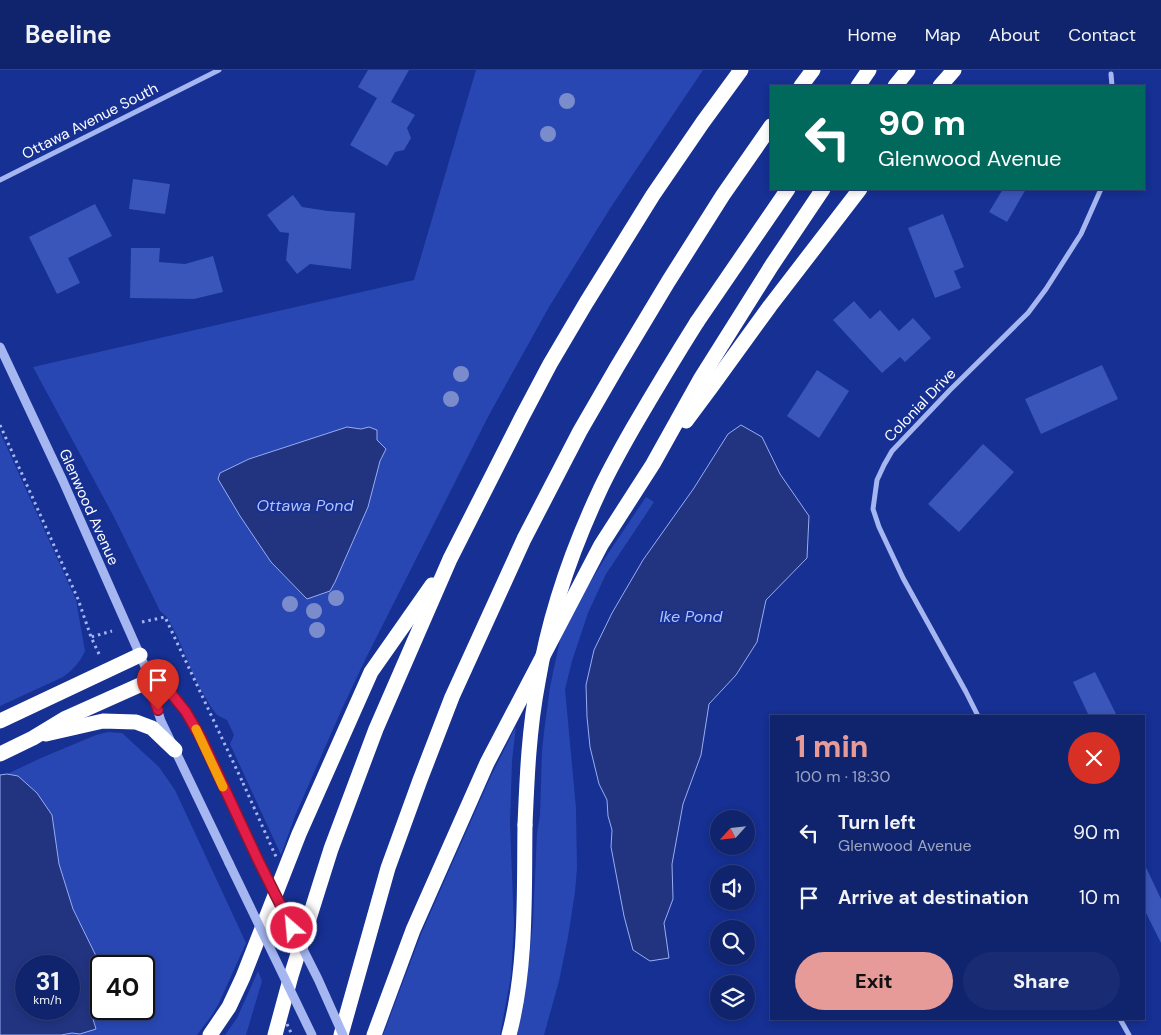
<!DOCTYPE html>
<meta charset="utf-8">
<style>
:root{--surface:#10246e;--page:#192c73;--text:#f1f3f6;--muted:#9ca4c2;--line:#304181;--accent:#e69b98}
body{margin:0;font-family:"DM Sans",sans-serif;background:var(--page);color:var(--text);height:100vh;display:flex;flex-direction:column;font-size:19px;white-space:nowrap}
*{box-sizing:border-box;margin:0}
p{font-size:16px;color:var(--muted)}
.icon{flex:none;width:28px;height:28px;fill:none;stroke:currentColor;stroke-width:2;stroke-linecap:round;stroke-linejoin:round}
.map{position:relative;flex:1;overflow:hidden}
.panel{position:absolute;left:770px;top:645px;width:375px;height:305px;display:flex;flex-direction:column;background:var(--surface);border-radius:0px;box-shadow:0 2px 8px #0003,0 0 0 1px var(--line)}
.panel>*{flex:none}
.banner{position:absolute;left:770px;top:15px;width:375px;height:105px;border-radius:0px;box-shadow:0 2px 8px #0003,0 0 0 1px var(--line);background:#00695c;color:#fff;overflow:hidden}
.needle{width:32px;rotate:243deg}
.buttons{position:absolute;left:710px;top:740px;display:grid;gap:10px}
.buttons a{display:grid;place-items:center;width:45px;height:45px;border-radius:50%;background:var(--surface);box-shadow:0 2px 8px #0003,0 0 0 1px var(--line);font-size:25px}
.speed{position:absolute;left:15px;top:885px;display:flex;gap:10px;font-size:25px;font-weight:700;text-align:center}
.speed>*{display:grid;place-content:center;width:65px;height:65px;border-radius:50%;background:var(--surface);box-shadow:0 2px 8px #0003,0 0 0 1px var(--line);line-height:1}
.speed small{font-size:12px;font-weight:400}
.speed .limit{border:2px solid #111;border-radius:8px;background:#fff;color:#111}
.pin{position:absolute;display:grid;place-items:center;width:42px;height:42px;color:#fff;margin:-51px -21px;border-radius:50% 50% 50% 0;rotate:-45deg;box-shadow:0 0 5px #0007}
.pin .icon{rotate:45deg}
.me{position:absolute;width:55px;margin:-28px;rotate:333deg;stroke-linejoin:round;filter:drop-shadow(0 0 4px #0008)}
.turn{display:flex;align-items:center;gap:18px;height:105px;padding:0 25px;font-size:22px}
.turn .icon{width:65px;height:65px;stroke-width:2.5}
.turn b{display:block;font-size:35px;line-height:42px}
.round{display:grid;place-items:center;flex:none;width:52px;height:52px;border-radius:26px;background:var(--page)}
.head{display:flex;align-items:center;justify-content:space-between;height:85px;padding:0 25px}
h1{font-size:30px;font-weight:800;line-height:38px;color:var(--accent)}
.primary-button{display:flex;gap:10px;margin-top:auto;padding:10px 25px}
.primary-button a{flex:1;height:58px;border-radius:30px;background:var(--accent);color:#111;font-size:20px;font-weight:800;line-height:58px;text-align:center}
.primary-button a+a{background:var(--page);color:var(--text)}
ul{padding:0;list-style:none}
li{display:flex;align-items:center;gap:15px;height:65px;padding:0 25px}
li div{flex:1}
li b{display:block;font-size:19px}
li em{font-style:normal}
header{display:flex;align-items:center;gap:30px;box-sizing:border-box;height:70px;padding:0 25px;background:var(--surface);border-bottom:1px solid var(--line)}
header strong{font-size:24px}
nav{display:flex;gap:28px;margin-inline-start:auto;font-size:18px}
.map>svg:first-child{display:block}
.green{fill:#2847b2;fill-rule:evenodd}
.water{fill:#223480;stroke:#98adf3;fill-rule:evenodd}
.building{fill:#3a56ba}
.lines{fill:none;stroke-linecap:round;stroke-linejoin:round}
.path{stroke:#a5b6f1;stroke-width:3;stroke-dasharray:2.5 4;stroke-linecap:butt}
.minor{stroke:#a5b6f1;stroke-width:5}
.tertiary{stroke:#a5b6f1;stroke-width:9}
.motorway{stroke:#fff;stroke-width:15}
.path-bridge{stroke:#a5b6f1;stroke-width:3;stroke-dasharray:2.5 4;stroke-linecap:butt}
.tertiary-bridge{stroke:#a5b6f1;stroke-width:9}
.motorway-bridge{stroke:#fff;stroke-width:15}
.tree{fill:#7b8ccd}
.route-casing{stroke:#92132f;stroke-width:12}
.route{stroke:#e11d48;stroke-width:9}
.slow{stroke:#f59e0b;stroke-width:9}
.labels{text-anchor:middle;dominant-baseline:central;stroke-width:4;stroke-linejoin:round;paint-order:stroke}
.street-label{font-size:15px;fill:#fff;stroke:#163093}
.water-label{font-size:16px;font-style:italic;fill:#b2c2f8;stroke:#163093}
</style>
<header>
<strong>Beeline</strong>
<nav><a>Home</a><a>Map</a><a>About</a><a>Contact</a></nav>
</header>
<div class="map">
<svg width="1161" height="965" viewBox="0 0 1161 965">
<rect width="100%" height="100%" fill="#163093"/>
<g class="green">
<path d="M 476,0 L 703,0 L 611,137 L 549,237 L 489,345 L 366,588 L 341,641 L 295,746 L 281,785 L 230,674 L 234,665 L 227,650 L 217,645 L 211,637 L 197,613 L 178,568 L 167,547 L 160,541 L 114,447 L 33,297 L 414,210 ZM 347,357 L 361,359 L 369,357 L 377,370 L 386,379 L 380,391 L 368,437 L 335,512 L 330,521 L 307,529 L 271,492 L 218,409 L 220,403 L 249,389 Z"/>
<path d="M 0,362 L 76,530 L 85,581 C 80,592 73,600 63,607 L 0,636 Z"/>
<path d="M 646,427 L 654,432 L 606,504 L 588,543 L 572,591 L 565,619 L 576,738 L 577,798 L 575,822 L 568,867 L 559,911 L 544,965 L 517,965 L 529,891 L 533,850 L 537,763 L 540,745 L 542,681 L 544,662 L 550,617 L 561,565 L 586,519 L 607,485 Z"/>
<path d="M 516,656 L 512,691 L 510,754 L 514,855 L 511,906 L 500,965 L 383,965 L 421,864 L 490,708 Z"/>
<path d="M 108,662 L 122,663 L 159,697 L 175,720 L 246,873 L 219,933 L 212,945 L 197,965 L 61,965 L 72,963 L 81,964 L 93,949 L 101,933 L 101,939 L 144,939 L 144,896 L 101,896 L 101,900 L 98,890 L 73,839 L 59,794 L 52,745 L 37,723 L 18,706 L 7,704 L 41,688 L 96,665 Z"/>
<path d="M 258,901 L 262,911 L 246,965 L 225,965 L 237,948 Z"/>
</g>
<g class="water">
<path d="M 741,355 L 762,367 L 780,404 L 809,446 L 807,488 L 766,530 L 757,572 L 736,605 L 709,634 L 701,685 L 683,734 L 672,794 L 673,829 L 664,853 L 669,888 L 650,891 L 633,880 L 624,846 L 611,777 L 612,760 L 608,746 L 607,730 L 599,714 L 590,677 L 587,647 L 586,615 L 594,580 L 612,543 L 643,490 L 694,418 L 728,364 Z"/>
<path d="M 347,357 L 361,359 L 369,357 L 377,360 L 377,370 L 386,379 L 380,391 L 368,437 L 335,512 L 330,521 L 307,529 L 271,492 L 240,446 L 218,409 L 220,403 L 249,389 Z"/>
<path d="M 7,704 L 18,706 L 37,723 L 52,745 L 59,794 L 73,839 L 98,890 L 101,900 L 101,933 L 93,949 L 96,959 L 80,964 L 72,963 L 61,965 L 0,965 L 0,705 ZM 26,896 L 69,896 L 69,939 L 26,939 Z"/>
</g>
<g class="building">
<path d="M 368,0 L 409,0 L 391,32 L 415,45 L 407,58 L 411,68 L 404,80 L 395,82 L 387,96 L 350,75 L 377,28 L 358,17 Z"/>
<path d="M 133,109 L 170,114 L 165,144 L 129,139 Z"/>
<path d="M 1003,119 L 1026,119 L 1007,152 L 989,142 Z"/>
<path d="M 293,125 L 302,137 L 328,141 L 355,143 L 351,199 L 310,194 L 297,204 L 286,190 L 289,163 L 280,162 L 267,145 Z"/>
<path d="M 95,134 L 112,166 L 68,188 L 80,213 L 57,224 L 29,167 Z"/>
<path d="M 943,144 L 964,197 L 954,201 L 961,218 L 935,228 L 908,158 Z"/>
<path d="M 131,178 L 160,178 L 159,192 L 185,194 L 213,186 L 223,222 L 194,229 L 130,228 Z"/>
<path d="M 854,231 L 870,249 L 880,240 L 899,261 L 913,248 L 931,268 L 905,292 L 900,287 L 882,303 L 833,250 Z"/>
<path d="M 1102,295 L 1118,329 L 1041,364 L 1025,329 Z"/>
<path d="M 817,300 L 849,321 L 819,368 L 787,346 Z"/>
<path d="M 983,374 L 1014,402 L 959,462 L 928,434 Z"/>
<path d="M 1095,602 L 1117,646 L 1089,646 L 1073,612 Z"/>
<path d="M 1144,793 L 1161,829 L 1161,873 L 1144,839 Z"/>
</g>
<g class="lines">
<g class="path">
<path d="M 0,355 L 78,529 L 91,567"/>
<path d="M 142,552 L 165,547 L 243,713"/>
<path d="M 99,584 L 91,567 L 112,561"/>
</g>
<g class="minor">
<path d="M 1111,4 L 1112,16"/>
<path d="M 0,110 L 219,0"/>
<path d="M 978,646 L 966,622 L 903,508 L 879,457 L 873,439 L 877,410 L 884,395 L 892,381 L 950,320 L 1028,243 L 1046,219 L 1081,164 L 1101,119"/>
<path d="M 1120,949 L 1129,965"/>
</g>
<g class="tertiary">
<path d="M 0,277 L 63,411 L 151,610 L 154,629 L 161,651 L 229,793"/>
<path d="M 151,610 L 170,622 L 186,642 L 201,668 L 240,754"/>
</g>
<g class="motorway">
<path d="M 801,16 L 813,0"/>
<path d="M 858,16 L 869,0"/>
<path d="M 895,16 L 908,0"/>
<path d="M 940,16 L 954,0"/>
<path d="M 697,252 L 788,119"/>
<path d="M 686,351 L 712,316 L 770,236 L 860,119"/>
<path d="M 0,651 L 140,585"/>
<path d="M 46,664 L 103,651 L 136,652 L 152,658 L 175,680"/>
<path d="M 0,684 L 33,668 L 66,648 L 151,610"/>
<path d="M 210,965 L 229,937 L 243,907 L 299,764 L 371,602 L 432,515"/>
<path d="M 275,965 L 291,906 L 331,779 L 376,659 L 450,489 L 522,347 L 550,294 L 586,233 L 653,125 L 703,52 L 741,0"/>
<path d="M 341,965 L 388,798 L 420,710 L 452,627 L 524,469 L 580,361 L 617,297 L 668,212 L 723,125 L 771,56"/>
<path d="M 374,965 L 413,860 L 487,693 L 601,475 L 653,394 L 701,308 L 772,195 L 823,119"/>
<path d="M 509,965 C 527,897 524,825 525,755"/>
</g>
<g class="path-bridge">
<path d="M 243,713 L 277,789"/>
<path d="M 287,954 L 292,965"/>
</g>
<g class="tertiary-bridge">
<path d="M 240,754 L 318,909 L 343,965"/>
<path d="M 229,793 L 312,965"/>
</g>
<path class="motorway-bridge" d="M 525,755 C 527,707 529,659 538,612 C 549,546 571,482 599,422 C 609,400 621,379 633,358 C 654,322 675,287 697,252"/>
</g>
<g class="tree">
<circle cx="567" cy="31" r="8"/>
<circle cx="548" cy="64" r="8"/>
<circle cx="461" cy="304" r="8"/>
<circle cx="451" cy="329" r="8"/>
<circle cx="336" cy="528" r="8"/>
<circle cx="290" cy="534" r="8"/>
<circle cx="314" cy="541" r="8"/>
<circle cx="317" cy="560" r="8"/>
</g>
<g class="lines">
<g class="route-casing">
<path id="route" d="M 158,640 L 154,629 L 151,610 L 170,622 L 186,642 L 201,668 L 258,790 L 292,858"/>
</g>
<use href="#route" class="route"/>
<path class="slow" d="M 196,659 L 223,717"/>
</g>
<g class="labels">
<g class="street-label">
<text transform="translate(90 51) rotate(-27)">Ottawa Avenue South</text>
<text transform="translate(920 335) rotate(-46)">Colonial Drive</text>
<text transform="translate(89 437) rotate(66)">Glenwood Avenue</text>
</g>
<g class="water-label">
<text x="305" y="435">Ottawa Pond</text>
<text x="691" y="546">Ike Pond</text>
</g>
</g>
</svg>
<div class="buttons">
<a><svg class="needle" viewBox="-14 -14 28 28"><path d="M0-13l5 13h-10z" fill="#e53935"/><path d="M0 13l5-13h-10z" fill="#9ca4c2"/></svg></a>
<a><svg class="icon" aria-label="sound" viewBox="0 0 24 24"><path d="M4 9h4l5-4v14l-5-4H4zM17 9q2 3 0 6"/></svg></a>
<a><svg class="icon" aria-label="search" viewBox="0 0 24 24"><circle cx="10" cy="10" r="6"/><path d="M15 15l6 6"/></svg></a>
<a><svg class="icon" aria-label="layers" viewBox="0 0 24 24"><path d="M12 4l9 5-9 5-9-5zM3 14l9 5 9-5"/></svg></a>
</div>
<div class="speed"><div>31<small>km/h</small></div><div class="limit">40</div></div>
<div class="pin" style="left:158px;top:640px;background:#d93025"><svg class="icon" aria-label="arrive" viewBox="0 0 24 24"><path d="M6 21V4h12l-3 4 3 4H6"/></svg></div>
<svg class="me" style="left:292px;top:858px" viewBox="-20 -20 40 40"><circle r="17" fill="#e11d48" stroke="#fff" stroke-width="3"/><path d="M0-11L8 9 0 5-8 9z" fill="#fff"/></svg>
<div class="banner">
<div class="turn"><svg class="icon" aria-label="left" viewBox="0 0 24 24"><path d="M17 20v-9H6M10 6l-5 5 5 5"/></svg><div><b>90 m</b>Glenwood Avenue</div></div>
</div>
<section class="panel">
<div class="head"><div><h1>1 min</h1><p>100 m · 18:30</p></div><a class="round" style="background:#d93025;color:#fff"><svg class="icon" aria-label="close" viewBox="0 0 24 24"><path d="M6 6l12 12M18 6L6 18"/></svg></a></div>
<ul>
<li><svg class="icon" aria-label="left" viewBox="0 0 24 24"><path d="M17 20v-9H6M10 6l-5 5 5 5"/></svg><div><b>Turn left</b><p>Glenwood Avenue</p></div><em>90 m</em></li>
<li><svg class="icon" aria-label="arrive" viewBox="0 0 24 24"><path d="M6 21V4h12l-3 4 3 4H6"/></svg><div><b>Arrive at destination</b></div><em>10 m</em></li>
</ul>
<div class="primary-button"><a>Exit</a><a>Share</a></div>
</section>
</div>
